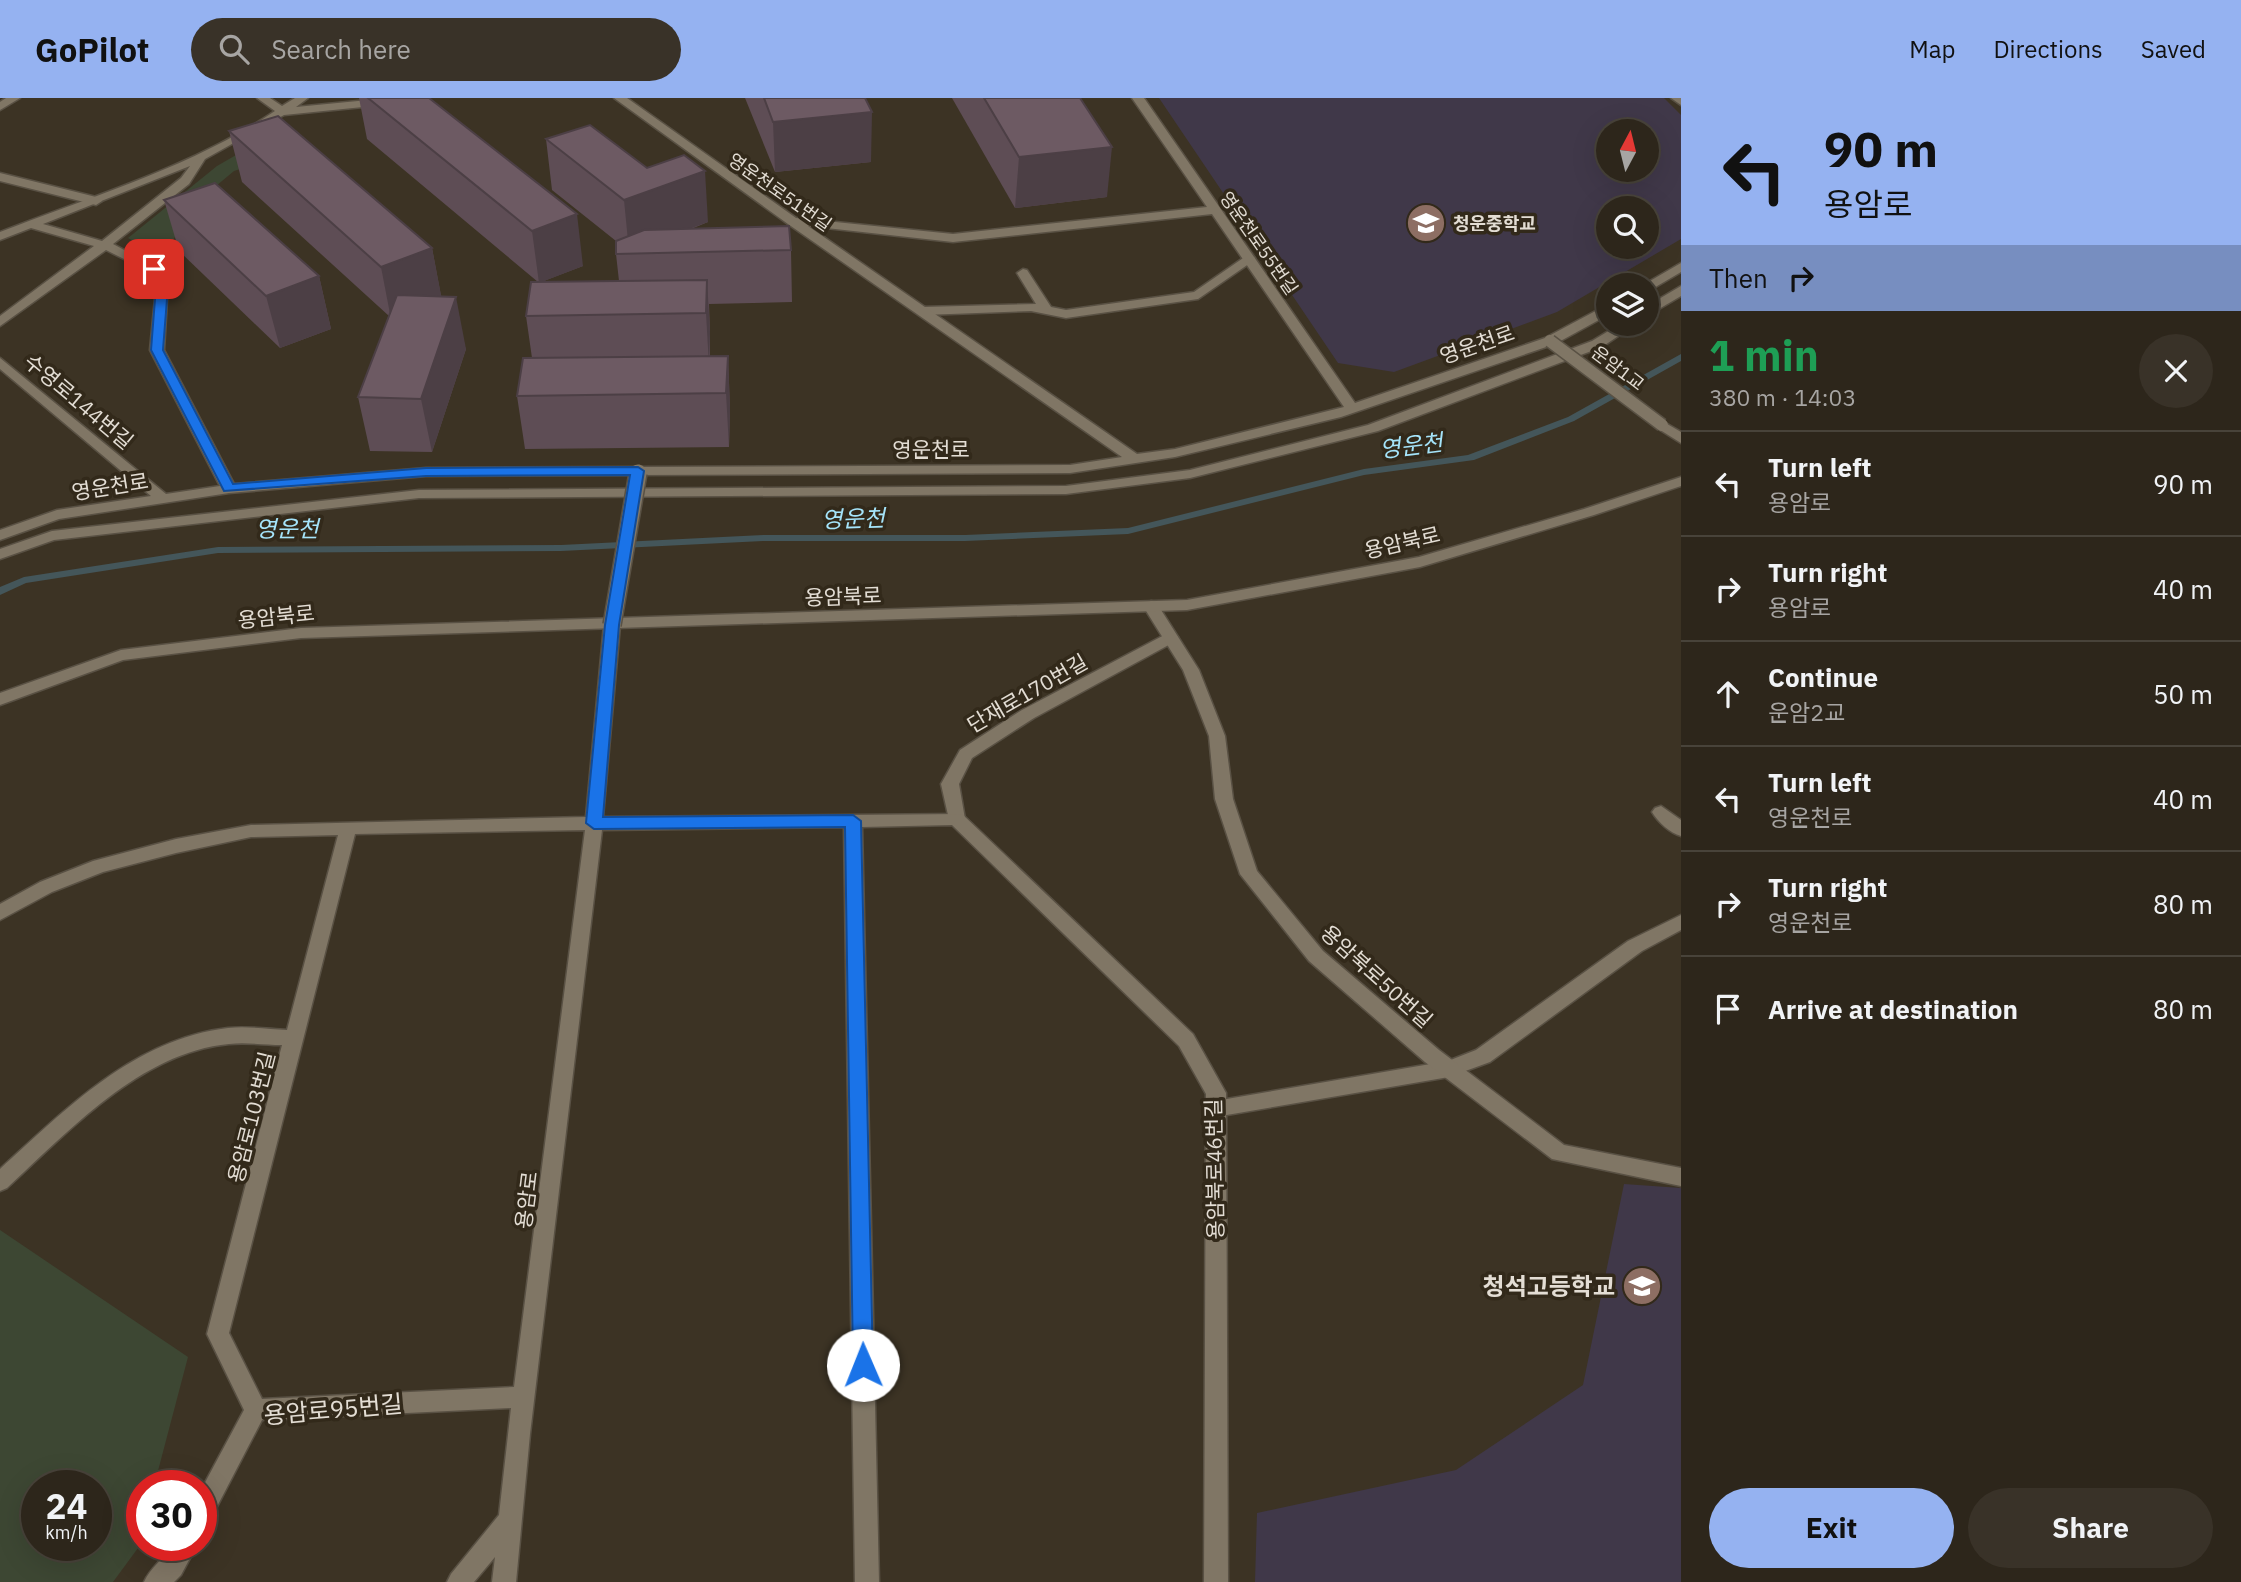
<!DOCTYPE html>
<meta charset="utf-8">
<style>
:root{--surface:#2d261b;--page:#393228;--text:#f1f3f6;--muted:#a7a5a3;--line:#48433a;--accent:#95b2f1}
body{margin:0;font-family:"IBM Plex Sans","Noto Sans KR",sans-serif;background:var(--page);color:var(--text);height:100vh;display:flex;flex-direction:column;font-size:26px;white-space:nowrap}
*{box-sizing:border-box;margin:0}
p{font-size:23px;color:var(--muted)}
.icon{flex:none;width:38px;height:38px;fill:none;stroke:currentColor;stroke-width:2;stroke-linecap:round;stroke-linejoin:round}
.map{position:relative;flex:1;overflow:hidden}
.details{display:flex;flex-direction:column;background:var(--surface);width:560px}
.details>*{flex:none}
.banner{background:#95b2f1;color:#111;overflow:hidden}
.needle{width:46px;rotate:7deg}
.controls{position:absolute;left:1596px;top:21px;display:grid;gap:14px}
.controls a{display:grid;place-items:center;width:63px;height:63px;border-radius:50%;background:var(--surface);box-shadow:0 7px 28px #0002,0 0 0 2px var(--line);font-size:35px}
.speed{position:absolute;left:21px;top:1372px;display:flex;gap:14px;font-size:35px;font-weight:700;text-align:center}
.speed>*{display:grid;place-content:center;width:91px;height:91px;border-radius:50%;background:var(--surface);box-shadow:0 7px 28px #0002,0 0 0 2px var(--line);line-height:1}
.speed small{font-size:18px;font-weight:400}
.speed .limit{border:10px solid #d22;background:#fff;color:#111}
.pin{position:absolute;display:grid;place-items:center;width:60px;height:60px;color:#fff;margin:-30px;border-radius:14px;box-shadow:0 4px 10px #0006}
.me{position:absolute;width:77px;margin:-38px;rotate:359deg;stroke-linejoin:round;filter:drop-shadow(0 0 5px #0008)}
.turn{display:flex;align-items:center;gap:24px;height:147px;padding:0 28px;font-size:32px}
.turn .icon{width:91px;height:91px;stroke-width:2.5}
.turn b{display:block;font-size:49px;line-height:60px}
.then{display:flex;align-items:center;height:66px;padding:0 28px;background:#0003;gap:14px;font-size:26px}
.round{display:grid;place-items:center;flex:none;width:74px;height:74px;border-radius:37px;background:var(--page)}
.overview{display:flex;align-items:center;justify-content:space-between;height:119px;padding:0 28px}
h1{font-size:42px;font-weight:800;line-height:52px;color:#1e9e55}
.button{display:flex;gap:14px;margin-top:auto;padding:14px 28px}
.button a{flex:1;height:80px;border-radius:42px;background:var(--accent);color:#111;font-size:28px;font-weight:800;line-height:80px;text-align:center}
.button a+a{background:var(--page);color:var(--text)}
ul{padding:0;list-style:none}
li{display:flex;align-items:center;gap:21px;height:105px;padding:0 28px;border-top:2px solid var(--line)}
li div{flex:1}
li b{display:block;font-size:26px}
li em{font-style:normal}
header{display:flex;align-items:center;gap:42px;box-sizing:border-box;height:98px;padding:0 35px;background:var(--accent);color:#111}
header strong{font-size:33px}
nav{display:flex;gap:38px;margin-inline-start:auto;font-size:24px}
.search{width:490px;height:63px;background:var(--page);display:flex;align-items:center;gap:18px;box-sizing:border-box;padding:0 24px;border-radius:38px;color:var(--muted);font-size:26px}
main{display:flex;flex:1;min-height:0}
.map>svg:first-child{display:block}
.education{fill:#403849;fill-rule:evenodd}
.green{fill:#3d4733;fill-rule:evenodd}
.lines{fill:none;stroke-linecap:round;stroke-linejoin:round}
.stream{fill:#44565a;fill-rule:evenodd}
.service-casing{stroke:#595144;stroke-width:3}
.pedestrian-casing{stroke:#595144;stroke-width:3}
.minor-casing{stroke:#595144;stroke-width:3}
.tertiary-casing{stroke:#595144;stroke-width:3}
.service{fill:#807665;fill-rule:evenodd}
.pedestrian{fill:#807665;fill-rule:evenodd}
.minor{fill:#807665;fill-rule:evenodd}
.tertiary{fill:#807665;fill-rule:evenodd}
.minor-bridge-far1-casing{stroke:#595144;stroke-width:15;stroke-linecap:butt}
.minor-bridge-casing{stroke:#595144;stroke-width:20;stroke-linecap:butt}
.tertiary-bridge-casing{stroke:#595144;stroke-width:15;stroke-linecap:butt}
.minor-bridge-far1{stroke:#807665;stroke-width:12}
.minor-bridge{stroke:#807665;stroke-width:17}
.tertiary-bridge{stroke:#807665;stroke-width:12}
.wall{fill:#5e4d55}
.shaded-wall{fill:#4c3f45}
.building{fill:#6d5a63;stroke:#4c3f45;stroke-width:2}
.route{fill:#1a73e8;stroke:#114b97;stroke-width:2}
.labels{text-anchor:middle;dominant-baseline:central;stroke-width:7;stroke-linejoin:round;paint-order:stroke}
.far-street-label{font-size:18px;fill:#e3ddd4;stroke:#32291a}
.far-poi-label{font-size:18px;font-weight:bold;fill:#e3ddd4;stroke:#32291a;text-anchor:start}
.street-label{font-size:21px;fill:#e3ddd4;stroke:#32291a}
.water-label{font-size:23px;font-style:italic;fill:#a5e4fa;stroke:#32291a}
.near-poi-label{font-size:24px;font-weight:bold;fill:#e3ddd4;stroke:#32291a;text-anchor:end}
.near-street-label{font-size:24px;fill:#e3ddd4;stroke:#32291a}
</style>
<header>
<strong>GoPilot</strong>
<div class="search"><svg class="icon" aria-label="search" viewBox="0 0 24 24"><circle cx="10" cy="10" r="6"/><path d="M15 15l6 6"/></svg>Search here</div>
<nav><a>Map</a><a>Directions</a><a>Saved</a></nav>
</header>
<main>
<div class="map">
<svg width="1681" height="1484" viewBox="0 0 1681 1484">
<rect width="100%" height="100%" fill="#3c3324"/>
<g class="education">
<path d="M 1159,0 L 1664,0 L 1681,17 L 1681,141 L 1557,214 L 1394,274 L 1338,265 ZM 1608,33 L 1647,33 L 1647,72 L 1608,72 ZM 1608,110 L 1647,110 L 1647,149 L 1608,149 Z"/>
<path d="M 1624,1086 L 1681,1090 L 1681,1484 L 1255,1484 L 1257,1415 L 1456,1372 L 1583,1287 Z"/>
</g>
<g class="green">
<path d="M 274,35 L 300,52 L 234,73 L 198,103 L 168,150 L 170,163 L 128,140 L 217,68 Z"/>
<path d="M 0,1132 L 188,1259 L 154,1388 L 142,1388 L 142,1436 L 138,1450 L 113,1484 L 0,1484 ZM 37,1388 L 96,1388 L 96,1447 L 37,1447 Z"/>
</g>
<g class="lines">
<path class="stream" d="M 1681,256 L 1681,263 L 1574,323 L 1474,362 L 1364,377 L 1128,436 L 965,443 L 763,443 L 561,453 L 218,455 L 26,485 L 0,497 L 0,489 L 24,479 L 218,449 L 561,447 L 763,437 L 965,437 L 1128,430 L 1364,371 L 1468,357 L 1568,319 Z"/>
<g class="service-casing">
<g id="service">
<path d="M 0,75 L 100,100 L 102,103 L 96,107 L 0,83 Z"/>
<path d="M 1249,156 L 1255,160 L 1253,163 L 1198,201 L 1066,220 L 1031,213 L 923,217 L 917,213 L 923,209 L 1036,206 L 1017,175 L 1023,171 L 1027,172 L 1051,209 L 1066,212 L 1194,194 Z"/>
<path d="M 1170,534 L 1178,539 L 1176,543 L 1034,620 L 972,660 L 959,686 L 965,721 L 962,726 L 950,726 L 941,686 L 960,652 L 1022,612 Z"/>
<path d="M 1661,708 L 1681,722 L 1681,738 C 1670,735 1658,724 1652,714 L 1655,710 Z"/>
<path d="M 1681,817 L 1681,832 L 1642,853 L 1490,964 L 1449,979 L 1215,1019 L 1208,1017 L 1205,1011 L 1208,1005 L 1215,1003 L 1448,963 L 1476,952 L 1628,843 Z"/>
</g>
</g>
<g class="pedestrian-casing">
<g id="pedestrian">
<path d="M 1681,188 L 1681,198 L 1647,218 L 1647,208 Z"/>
<path d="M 1620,226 L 1636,226 L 1602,249 L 1378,333 L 1190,380 L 1066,396 L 419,400 L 54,442 L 0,461 L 0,451 L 52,433 L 419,392 L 1066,388 L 1190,372 L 1368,327 L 1592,243 Z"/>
</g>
</g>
<g class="minor-casing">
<g id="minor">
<path d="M 6,0 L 20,0 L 0,12 L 0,4 Z"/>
<path d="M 257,0 L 270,0 L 282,8 L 295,0 L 308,0 L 296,9 L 389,0 L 428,0 L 422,3 L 284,17 L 205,61 L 189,86 L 113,146 L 160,171 L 167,201 L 164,252 L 234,386 L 426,370 L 1070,367 L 1122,359 L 788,126 L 614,0 L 627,0 L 796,120 L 953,136 L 1207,109 L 1132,0 L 1144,0 L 1355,305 L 1545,240 L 1603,209 L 1608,208 L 1608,217 L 1555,246 L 1341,319 L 1175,359 L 1070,375 L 426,378 L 229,395 L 59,421 L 0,442 L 0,432 L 57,412 L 151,398 L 0,271 L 0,260 L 166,396 L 220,388 L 150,252 L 155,201 L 148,173 L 106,152 L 0,228 L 0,218 L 94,148 L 31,130 L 0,142 L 0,134 C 92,98 192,69 275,13 ZM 190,68 L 181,80 L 102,143 L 43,126 ZM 1212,116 L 1344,309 L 1175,351 L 1137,356 L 808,128 L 953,144 Z"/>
<path d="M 1671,0 L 1681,0 L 1681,7 Z"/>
<path d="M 1681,165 L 1681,174 L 1647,194 L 1647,187 L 1643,187 Z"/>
<path d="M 1151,503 L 1156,504 L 1199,572 L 1225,638 L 1233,701 L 1257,773 L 1323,853 L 1439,952 L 1564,1047 L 1681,1070 L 1681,1088 L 1552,1061 L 1425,964 L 1309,863 L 1240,776 L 1215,701 L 1209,638 L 1183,572 L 1143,508 Z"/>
<path d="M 612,522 L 620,527 L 603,719 L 962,716 L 1193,936 L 1226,995 L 1228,1484 L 1204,1484 L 1206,996 L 1179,948 L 952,727 L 862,729 L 879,1484 L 855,1484 L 844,729 L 602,732 L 530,1336 L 516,1484 L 492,1484 L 495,1459 L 474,1484 L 447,1484 L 451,1476 L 499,1417 L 511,1310 L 262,1322 L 209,1424 L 201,1427 L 201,1392 L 244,1312 L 207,1236 L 282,947 C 265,947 246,944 229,946 C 141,954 68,1034 7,1090 L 0,1093 L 0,1071 C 66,1011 134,941 228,930 C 247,928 268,931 287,932 L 338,737 L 251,739 L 176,755 L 103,774 L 52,794 L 0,822 L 0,806 L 40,784 L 93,763 L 176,741 L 251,727 L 586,719 L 604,527 ZM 585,732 L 514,1289 L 262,1301 L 229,1235 L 355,736 Z"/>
<path d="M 172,1447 L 197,1447 L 181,1477 L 174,1484 L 144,1484 C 150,1470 164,1461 172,1447 Z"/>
</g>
</g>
<g class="tertiary-casing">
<g id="tertiary">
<path d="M 1662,323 L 1681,334 L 1681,345 L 1657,330 L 1657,324 Z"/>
<path d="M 1681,379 L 1681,388 L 1594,417 L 1420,469 L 1187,512 L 301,540 L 123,562 L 0,607 L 0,595 L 121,552 L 301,530 L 1187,502 L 1419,459 L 1584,411 Z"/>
</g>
</g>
<use href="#service" class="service"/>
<use href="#pedestrian" class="pedestrian"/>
<use href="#minor" class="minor"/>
<use href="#tertiary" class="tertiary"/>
<g class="minor-bridge-far1-casing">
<path id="minor-bridge-far1" d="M 637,377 L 638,373"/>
</g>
<g class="minor-bridge-casing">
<path id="minor-bridge" d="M 612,527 L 638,375"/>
</g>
<g class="tertiary-bridge-casing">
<path id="tertiary-bridge" d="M 1550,243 L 1662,327"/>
</g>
<use href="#minor-bridge-far1" class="minor-bridge-far1"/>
<use href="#minor-bridge" class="minor-bridge"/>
<use href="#tertiary-bridge" class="tertiary-bridge"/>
</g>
<g class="wall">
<path d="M 359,0 L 429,0 L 583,168 L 541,184 L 619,183 L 616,156 L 616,143 L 552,92 L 546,41 L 708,124 L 691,131 L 791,152 L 792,204 L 709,206 L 710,234 L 710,258 L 728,258 L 730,311 L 729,349 L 525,351 L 517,298 L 532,260 L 526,218 L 538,184 L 367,41 Z"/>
<path d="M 745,0 L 865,0 L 871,64 L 775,74 Z"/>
<path d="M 952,0 L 1080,0 L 1107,99 L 1015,110 Z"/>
<path d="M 229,33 L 432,150 L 441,198 L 466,251 L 432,354 L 370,353 L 358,299 L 389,218 L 242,84 Z"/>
<path d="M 164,102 L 319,178 L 331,231 L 280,250 L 179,153 Z"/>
</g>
<g class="shaded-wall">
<path d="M 872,14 L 871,64 L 775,74 L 773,24 Z"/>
<path d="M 1112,49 L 1107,99 L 1015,110 L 1019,59 Z"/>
<path d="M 705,73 L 708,124 L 629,153 L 624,102 Z"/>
<path d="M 577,116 L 583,168 L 539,185 L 532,133 Z"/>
<path d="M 432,150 L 442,202 L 391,221 L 381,169 Z"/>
<path d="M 319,178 L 331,231 L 280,250 L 266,198 Z"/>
<path d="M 707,182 L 710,234 L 709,268 L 706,215 Z"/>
<path d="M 456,199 L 466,251 L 432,354 L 421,301 Z"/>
<path d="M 728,258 L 730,311 L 729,349 L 726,295 Z"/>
</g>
<g class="building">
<path d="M 368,0 L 429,0 L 577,116 L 532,133 Z"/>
<path d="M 764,0 L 865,0 L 872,14 L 773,24 Z"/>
<path d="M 984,0 L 1080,0 L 1112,49 L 1019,59 Z"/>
<path d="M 278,18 L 432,150 L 381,169 L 229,33 Z"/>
<path d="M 590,27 L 647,70 L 684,57 L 705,73 L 624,102 L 546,41 Z"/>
<path d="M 215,85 L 319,178 L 266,198 L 164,102 Z"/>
<path d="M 789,128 L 791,152 L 616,156 L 616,143 L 644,132 Z"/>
<path d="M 707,182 L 706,215 L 526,218 L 531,184 Z"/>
<path d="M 397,197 L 456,199 L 421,301 L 358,299 Z"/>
<path d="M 728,258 L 726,295 L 517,298 L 523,260 Z"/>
</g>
<path class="route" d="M 154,168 L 160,171 L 167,201 L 163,252 L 233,386 L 426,370 L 638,369 L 644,373 L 619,527 L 603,719 L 853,717 L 861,723 L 873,1267 L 870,1273 L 863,1276 L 856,1273 L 853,1267 L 845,729 L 594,731 L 586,725 L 605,527 L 630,377 L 426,378 L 224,393 L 151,252 L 155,201 L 149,171 Z"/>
<defs>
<g id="school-disc" transform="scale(2.0125)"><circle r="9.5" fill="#8d6e63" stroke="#32291a"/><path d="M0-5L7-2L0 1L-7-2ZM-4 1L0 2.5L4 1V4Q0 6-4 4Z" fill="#fff"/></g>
</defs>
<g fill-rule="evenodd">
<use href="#school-disc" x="1426" y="125"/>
<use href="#school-disc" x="1642" y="1188"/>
</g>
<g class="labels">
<g class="far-street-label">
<text transform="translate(780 94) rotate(35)">영운천로51번길</text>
<text transform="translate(1259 145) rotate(55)">영운천로55번길</text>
<text transform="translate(1618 270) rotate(37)">운암1교</text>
</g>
<g class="far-poi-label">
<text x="1453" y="125">청운중학교</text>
</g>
<g class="street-label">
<text transform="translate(1477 246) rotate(-19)">영운천로</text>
<text transform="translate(79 303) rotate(40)">수영로144번길</text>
<text x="931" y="351">영운천로</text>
<text transform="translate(110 388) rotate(-9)">영운천로</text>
<text transform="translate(1402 444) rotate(-13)">용암북로</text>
<text transform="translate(843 498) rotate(-2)">용암북로</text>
<text transform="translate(276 518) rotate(-6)">용암북로</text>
<text transform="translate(1027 595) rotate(-30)">단재로170번길</text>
<text transform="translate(1377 878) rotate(42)">용암북로50번길</text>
<text transform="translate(251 1019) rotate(-76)">용암로103번길</text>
<text transform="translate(1214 1071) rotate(-91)">용암북로46번길</text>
<text transform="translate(526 1102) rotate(-83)">용암로</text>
</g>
<g class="water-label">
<text transform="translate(1411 347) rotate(-7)">영운천</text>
<text transform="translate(853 420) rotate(-2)">영운천</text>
<text x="287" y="430">영운천</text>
</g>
<g class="near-poi-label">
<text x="1615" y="1188">청석고등학교</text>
</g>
<g class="near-street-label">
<text transform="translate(333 1311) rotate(-5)">용암로95번길</text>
</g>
</g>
</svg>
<div class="controls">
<a><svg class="needle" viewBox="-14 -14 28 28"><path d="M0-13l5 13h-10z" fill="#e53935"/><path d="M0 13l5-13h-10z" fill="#a7a5a3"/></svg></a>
<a><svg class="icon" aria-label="search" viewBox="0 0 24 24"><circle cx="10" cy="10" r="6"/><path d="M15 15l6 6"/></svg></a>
<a><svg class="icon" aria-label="layers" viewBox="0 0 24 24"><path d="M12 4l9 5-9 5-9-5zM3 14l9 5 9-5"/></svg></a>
</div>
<div class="speed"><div>24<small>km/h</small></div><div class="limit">30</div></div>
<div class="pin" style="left:154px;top:171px;background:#d93025"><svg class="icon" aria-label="arrive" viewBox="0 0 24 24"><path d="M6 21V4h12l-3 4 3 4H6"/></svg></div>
<svg class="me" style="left:863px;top:1267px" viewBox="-20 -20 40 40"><circle r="19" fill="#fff"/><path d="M0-13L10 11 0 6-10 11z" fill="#1a73e8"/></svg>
</div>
<section class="details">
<div class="banner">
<div class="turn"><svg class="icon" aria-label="left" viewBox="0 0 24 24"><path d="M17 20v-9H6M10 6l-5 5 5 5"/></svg><div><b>90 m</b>용암로</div></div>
<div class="then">Then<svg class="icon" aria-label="right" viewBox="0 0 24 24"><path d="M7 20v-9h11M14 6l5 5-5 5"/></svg></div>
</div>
<div class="overview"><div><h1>1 min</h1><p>380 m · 14:03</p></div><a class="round"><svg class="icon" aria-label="close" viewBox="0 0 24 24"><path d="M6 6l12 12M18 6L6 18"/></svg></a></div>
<ul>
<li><svg class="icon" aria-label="left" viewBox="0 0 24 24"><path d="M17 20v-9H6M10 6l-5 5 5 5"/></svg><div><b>Turn left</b><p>용암로</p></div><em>90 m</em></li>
<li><svg class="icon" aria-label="right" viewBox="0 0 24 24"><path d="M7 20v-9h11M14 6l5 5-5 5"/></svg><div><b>Turn right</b><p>용암로</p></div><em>40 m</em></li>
<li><svg class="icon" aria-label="ahead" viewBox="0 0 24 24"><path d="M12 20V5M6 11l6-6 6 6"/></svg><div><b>Continue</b><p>운암2교</p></div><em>50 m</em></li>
<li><svg class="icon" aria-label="left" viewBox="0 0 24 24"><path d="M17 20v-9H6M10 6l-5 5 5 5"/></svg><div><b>Turn left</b><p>영운천로</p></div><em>40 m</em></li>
<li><svg class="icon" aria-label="right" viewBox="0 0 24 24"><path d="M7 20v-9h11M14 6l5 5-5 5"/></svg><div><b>Turn right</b><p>영운천로</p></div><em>80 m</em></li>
<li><svg class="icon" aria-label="arrive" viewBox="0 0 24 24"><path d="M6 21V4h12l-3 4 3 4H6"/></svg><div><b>Arrive at destination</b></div><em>80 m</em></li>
</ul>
<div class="button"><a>Exit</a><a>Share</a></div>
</section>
</main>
